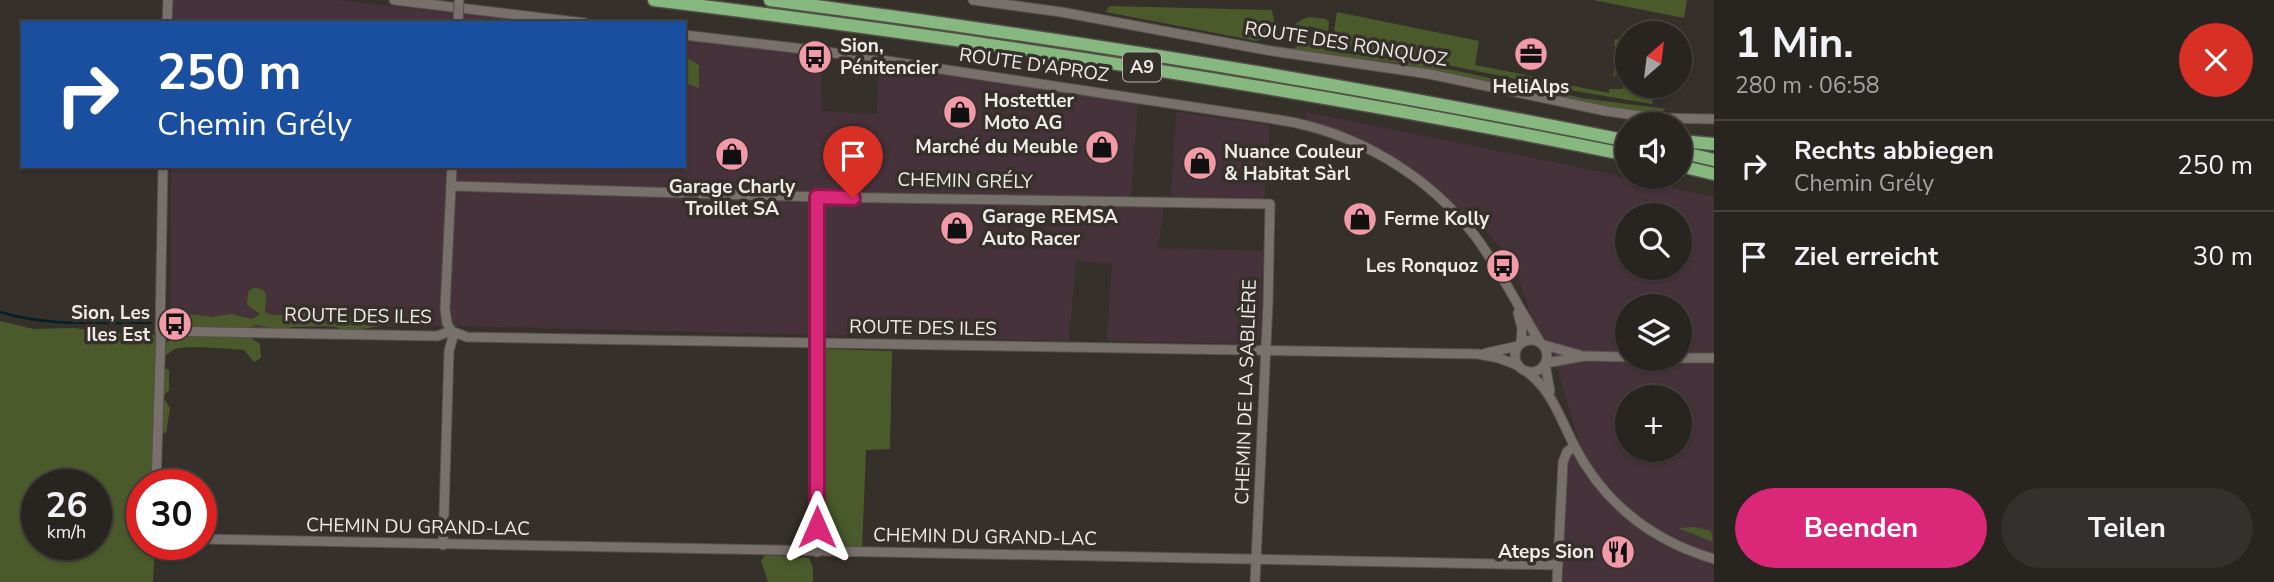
<!DOCTYPE html>
<html lang="de">
<meta charset="utf-8">
<style>
:root{--surface:#282420;--page:#34302d;--text:#f1f3f6;--muted:#a5a4a5;--line:#44413e;--accent:#db2777}
body{margin:0;font-family:"Nunito Sans",sans-serif;background:var(--page);color:var(--text);height:100vh;display:flex;flex-direction:column;font-size:26px;white-space:nowrap}
*{box-sizing:border-box;margin:0}
p{font-size:23px;color:var(--muted)}
.icon{flex:none;width:38px;height:38px;fill:none;stroke:currentColor;stroke-width:2;stroke-linecap:round;stroke-linejoin:round}
.map{position:relative;flex:1;overflow:hidden}
.details{display:flex;flex-direction:column;background:var(--surface);width:560px}
.details>*{flex:none}
.hud{position:absolute;left:21px;top:21px;width:665px;height:147px;border-radius:0px;box-shadow:0 2px 5px #0004,0 0 0 2px var(--line);background:#1a4fa0;color:#fff;overflow:hidden}
.needle{width:46px;rotate:28deg}
.buttons{position:absolute;left:1615px;top:21px;display:grid;gap:14px}
.buttons a{display:grid;place-items:center;width:77px;height:77px;border-radius:50%;background:var(--surface);box-shadow:0 2px 5px #0004,0 0 0 2px var(--line);font-size:35px}
.speed{position:absolute;left:21px;top:469px;display:flex;gap:14px;font-size:35px;font-weight:700;text-align:center}
.speed>*{display:grid;place-content:center;width:91px;height:91px;border-radius:50%;background:var(--surface);box-shadow:0 2px 5px #0004,0 0 0 2px var(--line);line-height:1}
.speed small{font-size:18px;font-weight:400}
.speed .limit{border:10px solid #d22;background:#fff;color:#111}
.pin{position:absolute;display:grid;place-items:center;width:60px;height:60px;color:#fff;margin:-72px -30px;border-radius:50% 50% 50% 0;rotate:-45deg;box-shadow:0 0 7px #0007}
.pin .icon{rotate:45deg}
.me{position:absolute;width:77px;margin:-38px;rotate:0deg;stroke-linejoin:round;filter:drop-shadow(0 0 5px #0008)}
.turn{display:flex;align-items:center;gap:24px;height:147px;padding:0 21px;font-size:32px}
.turn .icon{width:91px;height:91px;stroke-width:2.5}
.turn b{display:block;font-size:49px;line-height:60px}
.round{display:grid;place-items:center;flex:none;width:74px;height:74px;border-radius:37px;background:var(--page)}
.overview{display:flex;align-items:center;justify-content:space-between;height:119px;padding:0 21px}
h1{font-size:42px;font-weight:700;line-height:52px}
.button{display:flex;gap:14px;margin-top:auto;padding:14px 21px}
.button a{flex:1;height:80px;border-radius:42px;background:var(--accent);color:#fff;font-size:28px;font-weight:700;line-height:80px;text-align:center}
.button a+a{background:var(--page);color:var(--text)}
ul{padding:0;list-style:none}
li{display:flex;align-items:center;gap:21px;height:91px;padding:0 21px;border-top:2px solid var(--line)}
li div{flex:1}
li b{display:block;font-size:26px}
li em{font-style:normal}
main{display:flex;flex:1;min-height:0}
.map>svg:first-child{display:block}
.industrial{fill:#46323a;fill-rule:evenodd}
.green{fill:#4b5a2b;fill-rule:evenodd}
.lines{fill:none;stroke-linecap:round;stroke-linejoin:round}
.stream{stroke:#031f2b;stroke-width:2.5}
.minor-casing{stroke:#554f4a;stroke-width:11}
.highway-casing{stroke:#554f4a;stroke-width:15}
.minor{stroke:#78706a;stroke-width:9}
.highway{stroke:#87b880;stroke-width:12}
.minor-bridge-casing{stroke:#554f4a;stroke-width:11;stroke-linecap:butt}
.minor-bridge{stroke:#78706a;stroke-width:9}
.route-casing{stroke:#8e194d;stroke-width:18}
.route{stroke:#db2777;stroke-width:12}
.labels{text-anchor:middle;dominant-baseline:central;stroke-width:7;stroke-linejoin:round;paint-order:stroke}
.shield{fill:#36302b;stroke:#b8b3af;stroke-width:2}
.shield-label{font-size:18px;font-weight:bold;fill:#f0ebe8}
.street-label{font-size:19px;fill:#f0ebe8;stroke:#36302b}
.poi-label{font-size:19px;font-weight:bold;fill:#f0ebe8;stroke:#36302b;text-anchor:start}
</style>
<main>
<div class="map">
<svg width="1714" height="582" viewBox="0 0 1714 582">
<rect width="100%" height="100%" fill="#36302b"/>
<g class="industrial">
<path d="M 172,0 L 338,0 L 545,23 L 172,23 Z"/>
<path d="M 684,39 L 821,55 L 822,111 L 877,114 L 879,66 L 1138,103 L 1131,197 L 1171,196 L 1176,112 L 1270,125 L 1264,200 L 1175,198 L 1164,205 L 1158,248 L 1263,251 L 1261,336 L 1257,344 L 1107,341 L 1112,264 L 1076,261 L 1069,341 L 455,326 L 183,328 L 175,323 L 170,316 L 171,166 L 684,166 Z"/>
<path d="M 1306,112 L 1573,166 L 1714,197 L 1714,582 L 1563,582 L 1566,466 L 1579,442 L 1553,354 L 1532,319 L 1520,282 L 1506,255 L 1488,233 L 1468,219 L 1410,167 L 1375,147 L 1305,119 ZM 1628,215 L 1680,215 L 1680,268 L 1628,268 ZM 1628,306 L 1680,306 L 1680,359 L 1628,359 ZM 1628,397 L 1680,397 L 1680,450 L 1628,450 Z"/>
</g>
<g class="green">
<path d="M 1593,0 L 1687,0 L 1684,18 Z"/>
<path d="M 1109,6 L 1271,10 C 1278,23 1271,36 1257,41 L 1106,12 Z"/>
<path d="M 1337,12 L 1479,41 L 1475,65 L 1531,76 L 1540,79 L 1539,84 L 1399,55 L 1336,48 L 1332,43 Z"/>
<path d="M 1310,17 L 1326,19 L 1329,22 L 1328,33 L 1317,32 L 1316,28 L 1310,26 C 1299,30 1300,39 1288,44 C 1290,29 1295,20 1310,17 Z"/>
<path d="M 1316,38 L 1323,41 L 1335,52 L 1415,62 L 1536,88 L 1528,90 L 1397,63 L 1292,50 L 1305,40 Z"/>
<path d="M 1615,39 L 1627,41 L 1628,64 L 1618,61 L 1615,77 L 1613,76 L 1617,57 L 1623,57 L 1625,49 L 1614,46 Z"/>
<path d="M 684,56 L 699,65 L 699,88 L 688,84 Z"/>
<path d="M 1548,81 L 1609,93 L 1609,89 L 1622,89 L 1624,85 L 1663,86 L 1657,87 L 1652,104 L 1546,86 Z"/>
<path d="M 1548,90 L 1581,98 L 1666,109 C 1651,120 1573,100 1553,95 Z"/>
<path d="M 253,288 C 272,288 265,300 265,312 L 271,315 L 280,315 L 303,312 L 327,321 L 345,317 L 372,318 L 380,322 L 379,326 L 346,332 L 336,327 L 324,326 L 293,327 L 278,330 L 257,325 L 243,330 L 237,337 L 251,338 L 260,344 L 261,358 L 254,362 L 244,350 C 232,349 184,345 175,349 C 171,351 166,356 161,358 L 160,366 L 169,370 L 169,390 L 163,397 L 170,408 L 166,433 L 155,434 L 157,439 L 163,443 L 155,485 L 142,485 L 142,544 L 155,544 L 153,582 L 0,582 L 0,321 L 34,329 L 73,328 L 127,334 L 148,332 L 156,335 L 164,345 L 179,333 L 189,314 L 212,317 L 231,314 L 252,319 L 260,314 L 247,305 L 248,292 ZM 37,485 L 96,485 L 96,544 L 37,544 Z"/>
<path d="M 826,349 L 892,351 L 890,449 L 866,450 L 862,550 L 825,549 L 820,546 L 821,354 Z"/>
<path d="M 1695,527 L 1711,531 L 1713,542 L 1678,528 Z"/>
<path d="M 765,555 L 809,558 L 813,568 L 813,582 L 768,582 L 761,561 Z"/>
</g>
<g class="lines">
<path class="stream" d="M 0,312 C 47,327 102,322 150,323"/>
<g class="minor-casing">
<g id="minor">
<path d="M 394,0 L 585,23"/>
<path d="M 973,0 L 1061,12 L 1272,51 L 1429,74 L 1606,111 L 1655,118 L 1714,119"/>
<path d="M 167,23 L 168,0"/>
<path d="M 684,35 L 821,51 L 1280,120 C 1356,132 1428,175 1475,236 C 1500,269 1518,307 1540,342"/>
<path d="M 163,166 L 160,331 L 437,336 L 451,331"/>
<path d="M 451,186 L 817,197 L 1270,204 L 1268,303 L 1255,582"/>
<path d="M 1518,313 L 1522,328 L 1521,343"/>
<path d="M 451,331 L 467,337 L 1478,354 L 1499,358 L 1519,366"/>
<path d="M 451,331 L 447,323 L 445,309 L 452,166"/>
<circle cx="1531" cy="356" r="16"/>
<path d="M 1544,345 L 1580,355"/>
<path d="M 1486,353 L 1518,346"/>
<path d="M 1680,358 L 1714,358"/>
<path d="M 1546,363 L 1585,356 L 1628,357"/>
<path d="M 1545,364 L 1550,391"/>
<path d="M 1526,371 C 1553,391 1560,419 1575,447 C 1605,504 1653,541 1714,559"/>
<path d="M 156,485 L 161,331"/>
<path d="M 201,539 L 1558,565"/>
<path d="M 443,545 L 449,351 L 454,333"/>
<path d="M 817,552 L 817,197"/>
<path d="M 1557,582 L 1563,462 L 1567,452 L 1574,446"/>
</g>
</g>
<g class="highway-casing">
<g id="highway">
<path d="M 654,0 C 980,40 1305,89 1628,155"/>
<path d="M 770,0 C 1057,37 1343,83 1628,141"/>
<path d="M 1680,141 L 1714,144"/>
<path d="M 1680,152 L 1714,160"/>
<path d="M 1680,166 L 1714,174"/>
</g>
</g>
<use href="#minor" class="minor"/>
<use href="#highway" class="highway"/>
<g class="minor-bridge-casing">
<path id="minor-bridge" d="M 458,23 L 459,0"/>
</g>
<use href="#minor-bridge" class="minor-bridge"/>
</g>
<g class="lines">
<g class="route-casing">
<path id="route" d="M 817,527 L 817,197 L 853,198"/>
</g>
<use href="#route" class="route"/>
</g>
<defs>
<g id="office-disc" transform="scale(1.75)"><circle r="9.5" fill="#f39aa9" stroke="#36302b"/><path d="M-6-3h4V-5.5h4V-3h4V5H-6ZM-1-4.5V-3h2v-1.5ZM-6 0V1H6V0Z" fill="#111"/></g>
<g id="bus-disc" transform="scale(1.75)"><circle r="9.5" fill="#f39aa9" stroke="#36302b"/><path d="M-5-6H5V4H4V6H2V4H-2V6H-4V4H-5ZM-3.5-4V0h7V-4ZM-3.5 1.2v1.5H-2V1.2ZM2 1.2v1.5H3.5V1.2Z" fill="#111"/></g>
<g id="shop-disc" transform="scale(1.75)"><circle r="9.5" fill="#f39aa9" stroke="#36302b"/><path d="M-5-2.5h2.3a2.7 3.5 0 0 1 5.4 0H5L5.5 6h-11ZM-1.5-2.5h3a1.5 2.3 0 0 0-3 0Z" fill="#111"/></g>
<g id="restaurant-disc" transform="scale(1.75)"><circle r="9.5" fill="#f39aa9" stroke="#36302b"/><path d="M-5-6h1v4h1v-4h1v4h1v-4h1v5L-1.5 .5V6h-2V.5L-5-1ZM5-6V6H3V1.5H1.5Q1.5-4 5-6Z" fill="#111"/></g>
</defs>
<g fill-rule="evenodd">
<use href="#office-disc" x="1531" y="54"/>
<use href="#bus-disc" x="815" y="57"/>
<use href="#shop-disc" x="960" y="112"/>
<use href="#shop-disc" x="1102" y="147"/>
<use href="#shop-disc" x="732" y="154"/>
<use href="#shop-disc" x="1200" y="163"/>
<use href="#shop-disc" x="1360" y="219"/>
<use href="#shop-disc" x="957" y="228"/>
<use href="#bus-disc" x="1503" y="266"/>
<use href="#bus-disc" x="175" y="324"/>
<use href="#restaurant-disc" x="1618" y="552"/>
</g>
<g class="labels">
<rect class="shield" x="1123" y="52.5" width="38" height="29" rx="5"/>
<g class="shield-label">
<text x="1142" y="67">A9</text>
</g>
<g class="street-label">
<text transform="translate(1346 44) rotate(9)">ROUTE DES RONQUOZ</text>
<text transform="translate(1034 65) rotate(8)">ROUTE D'APROZ</text>
<text transform="translate(965 181) rotate(1)">CHEMIN GRÉLY</text>
<text transform="translate(358 316) rotate(1)">ROUTE DES ILES</text>
<text transform="translate(923 328) rotate(1)">ROUTE DES ILES</text>
<text transform="translate(1246 392) rotate(-88)">CHEMIN DE LA SABLIÈRE</text>
<text transform="translate(418 527) rotate(1)">CHEMIN DU GRAND-LAC</text>
<text transform="translate(985 537) rotate(1)">CHEMIN DU GRAND-LAC</text>
</g>
<g class="poi-label">
<text x="840" y="46">Sion,<tspan x="840" dy="22">Pénitencier</tspan></text>
<text x="1531" y="87" text-anchor="middle">HeliAlps</text>
<text x="984" y="101">Hostettler<tspan x="984" dy="22">Moto AG</tspan></text>
<text x="1078" y="147" text-anchor="end">Marché du Meuble</text>
<text x="1224" y="152">Nuance Couleur<tspan x="1224" dy="22">&amp; Habitat Sàrl</tspan></text>
<text x="732" y="187" text-anchor="middle">Garage Charly<tspan x="732" dy="22">Troillet SA</tspan></text>
<text x="982" y="217">Garage REMSA<tspan x="982" dy="22">Auto Racer</tspan></text>
<text x="1384" y="219">Ferme Kolly</text>
<text x="1478" y="266" text-anchor="end">Les Ronquoz</text>
<text x="150" y="313" text-anchor="end">Sion, Les<tspan x="150" dy="22">Iles Est</tspan></text>
<text x="1594" y="552" text-anchor="end">Ateps Sion</text>
</g>
</g>
</svg>
<div class="buttons">
<a><svg class="needle" viewBox="-14 -14 28 28"><path d="M0-13l5 13h-10z" fill="#e53935"/><path d="M0 13l5-13h-10z" fill="#a5a4a5"/></svg></a>
<a><svg class="icon" aria-label="sound" viewBox="0 0 24 24"><path d="M4 9h4l5-4v14l-5-4H4zM17 9q2 3 0 6"/></svg></a>
<a><svg class="icon" aria-label="search" viewBox="0 0 24 24"><circle cx="10" cy="10" r="6"/><path d="M15 15l6 6"/></svg></a>
<a><svg class="icon" aria-label="layers" viewBox="0 0 24 24"><path d="M12 4l9 5-9 5-9-5zM3 14l9 5 9-5"/></svg></a>
<a>+</a>
</div>
<div class="speed"><div>26<small>km/h</small></div><div class="limit">30</div></div>
<div class="pin" style="left:853px;top:198px;background:#d93025"><svg class="icon" aria-label="arrive" viewBox="0 0 24 24"><path d="M6 21V4h12l-3 4 3 4H6"/></svg></div>
<svg class="me" style="left:817px;top:527px" viewBox="-20 -20 40 40"><path d="M0-17L14 15 0 8-14 15z" fill="#db2777" stroke="#fff" stroke-width="4"/></svg>
<div class="hud">
<div class="turn"><svg class="icon" aria-label="right" viewBox="0 0 24 24"><path d="M7 20v-9h11M14 6l5 5-5 5"/></svg><div><b>250 m</b>Chemin Grély</div></div>
</div>
</div>
<section class="details">
<div class="overview"><div><h1>1 Min.</h1><p>280 m · 06:58</p></div><a class="round" style="background:#d93025;color:#fff"><svg class="icon" aria-label="close" viewBox="0 0 24 24"><path d="M6 6l12 12M18 6L6 18"/></svg></a></div>
<ul>
<li><svg class="icon" aria-label="right" viewBox="0 0 24 24"><path d="M7 20v-9h11M14 6l5 5-5 5"/></svg><div><b>Rechts abbiegen</b><p>Chemin Grély</p></div><em>250 m</em></li>
<li><svg class="icon" aria-label="arrive" viewBox="0 0 24 24"><path d="M6 21V4h12l-3 4 3 4H6"/></svg><div><b>Ziel erreicht</b></div><em>30 m</em></li>
</ul>
<div class="button"><a>Beenden</a><a>Teilen</a></div>
</section>
</main>
